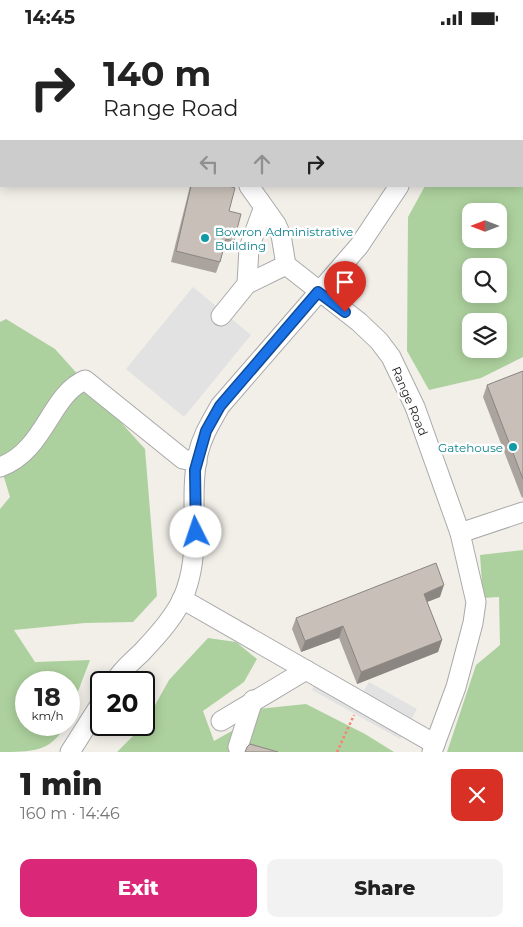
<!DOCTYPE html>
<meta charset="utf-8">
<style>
:root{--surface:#fff;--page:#f2f2f2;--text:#222;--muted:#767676;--accent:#db2777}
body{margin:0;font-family:Montserrat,sans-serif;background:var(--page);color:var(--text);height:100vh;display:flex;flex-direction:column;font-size:19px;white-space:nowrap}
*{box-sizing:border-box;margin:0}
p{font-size:16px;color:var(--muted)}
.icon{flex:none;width:28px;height:28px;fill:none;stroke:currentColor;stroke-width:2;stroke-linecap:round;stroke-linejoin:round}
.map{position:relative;height:717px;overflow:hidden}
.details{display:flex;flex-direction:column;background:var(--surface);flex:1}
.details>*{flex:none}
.banner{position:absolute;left:0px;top:0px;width:524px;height:152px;box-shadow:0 2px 12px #0003;background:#fff;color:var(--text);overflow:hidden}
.needle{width:32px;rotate:270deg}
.controls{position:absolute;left:462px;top:168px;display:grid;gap:10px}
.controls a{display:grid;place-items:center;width:45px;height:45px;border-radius:10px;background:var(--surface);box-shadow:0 2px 12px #0003;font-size:25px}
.speed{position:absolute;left:15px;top:636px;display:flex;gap:10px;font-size:25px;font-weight:700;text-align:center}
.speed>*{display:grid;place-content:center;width:65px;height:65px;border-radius:50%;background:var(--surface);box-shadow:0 2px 12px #0003;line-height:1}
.speed small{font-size:12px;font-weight:400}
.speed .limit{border:2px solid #111;border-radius:8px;background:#fff;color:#111}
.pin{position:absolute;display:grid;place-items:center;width:42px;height:42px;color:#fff;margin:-51px -21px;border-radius:50% 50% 50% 0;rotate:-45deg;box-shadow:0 0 5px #0007}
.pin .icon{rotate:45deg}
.me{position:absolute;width:55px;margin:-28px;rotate:356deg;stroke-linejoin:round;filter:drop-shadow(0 0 4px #0008)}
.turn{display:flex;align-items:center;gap:18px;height:105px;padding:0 20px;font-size:22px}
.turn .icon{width:65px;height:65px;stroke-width:2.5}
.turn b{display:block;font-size:35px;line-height:42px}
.lanes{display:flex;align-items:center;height:48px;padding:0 20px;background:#0003;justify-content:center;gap:25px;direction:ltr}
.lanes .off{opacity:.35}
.round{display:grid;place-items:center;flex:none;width:52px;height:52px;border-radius:10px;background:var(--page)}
.headline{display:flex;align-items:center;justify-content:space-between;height:85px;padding:0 20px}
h1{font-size:30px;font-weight:800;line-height:38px}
.primary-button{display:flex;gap:10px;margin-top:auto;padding:10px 20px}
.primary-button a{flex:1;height:58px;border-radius:10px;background:var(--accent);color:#fff;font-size:20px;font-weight:800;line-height:58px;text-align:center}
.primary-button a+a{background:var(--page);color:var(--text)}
.status{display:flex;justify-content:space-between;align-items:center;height:35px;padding:0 25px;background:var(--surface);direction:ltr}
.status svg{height:14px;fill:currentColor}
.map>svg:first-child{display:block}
.forest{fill:#add19e;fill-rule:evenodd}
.parking{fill:#e2e2e2}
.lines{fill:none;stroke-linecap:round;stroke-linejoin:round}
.minor-casing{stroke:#a9a9a9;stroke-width:21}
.path{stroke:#fa8072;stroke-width:2.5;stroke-dasharray:2.5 2.5;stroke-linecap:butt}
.minor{stroke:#fff;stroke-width:19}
.wall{fill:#aba49e}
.shaded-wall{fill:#8b8681}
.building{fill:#c7bfb8;stroke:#8b8681}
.route-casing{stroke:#114b97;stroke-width:12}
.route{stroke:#1a73e8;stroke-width:9}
.culture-dot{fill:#0f9aa8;stroke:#fff;stroke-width:2}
.labels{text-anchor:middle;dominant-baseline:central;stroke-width:5;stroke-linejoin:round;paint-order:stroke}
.culture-label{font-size:12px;fill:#0d838f;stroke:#fff;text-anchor:start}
.street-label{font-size:12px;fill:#222;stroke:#fff}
</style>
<div class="status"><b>14:45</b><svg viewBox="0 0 49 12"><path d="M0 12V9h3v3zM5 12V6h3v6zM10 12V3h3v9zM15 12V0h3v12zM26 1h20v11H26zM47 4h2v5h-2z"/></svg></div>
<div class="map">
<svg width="523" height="717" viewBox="0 0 523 717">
<rect width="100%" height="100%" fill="#f2efe9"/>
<g class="forest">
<path d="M 451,0 L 523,0 L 523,322 L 481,343 L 429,355 L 407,316 L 408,182 L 425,151 L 522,151 L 522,1 ZM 499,176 L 499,204 L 471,204 L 471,176 ZM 499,231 L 499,259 L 471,259 L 471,231 ZM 499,286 L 499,314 L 471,314 L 471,286 Z"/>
<path d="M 6,284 L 55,314 L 145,414 L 157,561 L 133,587 L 85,588 L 14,595 L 35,627 L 90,625 L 69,680 L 69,648 L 26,648 L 26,690 L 65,690 C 52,717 31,717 0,717 L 0,474 L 10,462 L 3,439 L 0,438 L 0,287 Z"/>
<path d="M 523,515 L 523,717 L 447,717 L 476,630 L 500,610 L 499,562 L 483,563 L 480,520 Z"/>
<path d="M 208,603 L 236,607 L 257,624 L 244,647 L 203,676 L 214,706 L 237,693 L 230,717 L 117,717 L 144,690 L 169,645 Z"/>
<path d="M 306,669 L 365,699 L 394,717 L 277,717 L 246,710 L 258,674 Z"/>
</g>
<g class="parking">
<path d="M 193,252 L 251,300 L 184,382 L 126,334 Z"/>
<path d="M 318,644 L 358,666 L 369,647 L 417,674 L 400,704 L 312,655 Z"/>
</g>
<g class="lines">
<g class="minor-casing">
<g id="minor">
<path d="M 236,0 L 236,1"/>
<path d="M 432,0 L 432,1"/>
<path d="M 249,151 L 276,189 L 281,200 L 286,230 L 359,287 L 379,306 L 391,322 L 415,372 L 460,498 L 476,567 L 473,588 L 456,652 L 432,717"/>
<path d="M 247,249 L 249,213 L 263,174"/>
<path d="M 221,281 L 247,249 L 286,230"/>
<path d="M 0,432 C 45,416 50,360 85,345 L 183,424 L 197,427"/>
<path d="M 460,498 L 523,477"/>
<path d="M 182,564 L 435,709"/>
<path d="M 114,648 C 121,635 132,627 142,617 C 158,600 179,577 186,555 C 202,509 188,465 198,419 C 202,401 211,387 220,371 L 359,211 L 399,151"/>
<path d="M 221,686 L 306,635"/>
<path d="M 238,712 L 253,665"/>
<path d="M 70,717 L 101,668"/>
</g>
</g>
<path class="path" d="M 337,717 L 354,680"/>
<use href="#minor" class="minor"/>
</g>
<g class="wall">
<path d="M 190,151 L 229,151 L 229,176 L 234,206 L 230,217 L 223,216 L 220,227 L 216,238 L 171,227 Z"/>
<path d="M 523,336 L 523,462 L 522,463 L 483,362 L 487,350 Z"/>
<path d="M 440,562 L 427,567 L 442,605 L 438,617 L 357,649 L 339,603 L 301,617 L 292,594 L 296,583 Z"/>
</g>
<g class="shaded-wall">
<path d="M 444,550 L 440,562 L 419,570 L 424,559 Z"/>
<path d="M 343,591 L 339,603 L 301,617 L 305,606 Z"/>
<path d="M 442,605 L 438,617 L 357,649 L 361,637 Z"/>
</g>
<g class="building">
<rect x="125" y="0" width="46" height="1"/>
<path d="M 191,151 L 229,151 L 235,153 L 229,176 L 241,179 L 234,206 L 226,204 L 220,227 L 176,216 Z"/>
<path d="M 523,336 L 523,444 L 487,350 Z"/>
<path d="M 436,528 L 444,550 L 424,559 L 442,605 L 361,637 L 343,591 L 305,606 L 296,583 Z"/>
<path d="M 250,709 L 278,717 L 245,717 L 247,712 Z"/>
</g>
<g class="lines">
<g class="route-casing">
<path id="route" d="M 196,497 L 195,435 L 206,396 L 220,371 L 318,257 L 345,277"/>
</g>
<use href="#route" class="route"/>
</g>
<g class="culture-dot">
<circle cx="205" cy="203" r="5"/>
<circle cx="513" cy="412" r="5"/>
</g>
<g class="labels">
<g class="culture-label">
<text x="215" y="196">Bowron Administrative<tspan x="215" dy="14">Building</tspan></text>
<text x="503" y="412" text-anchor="end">Gatehouse</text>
</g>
<g class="street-label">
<text transform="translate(410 366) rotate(67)">Range Road</text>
</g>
</g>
</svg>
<div class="controls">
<a><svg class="needle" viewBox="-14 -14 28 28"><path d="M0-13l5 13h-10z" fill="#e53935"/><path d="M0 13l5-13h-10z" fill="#767676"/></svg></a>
<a><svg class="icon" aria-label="search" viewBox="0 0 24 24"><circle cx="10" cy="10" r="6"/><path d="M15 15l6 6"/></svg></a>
<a><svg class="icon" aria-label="layers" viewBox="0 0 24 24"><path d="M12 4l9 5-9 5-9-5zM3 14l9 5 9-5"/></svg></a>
</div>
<div class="speed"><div>18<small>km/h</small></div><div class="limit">20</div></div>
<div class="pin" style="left:345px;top:277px;background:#d93025"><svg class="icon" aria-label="arrive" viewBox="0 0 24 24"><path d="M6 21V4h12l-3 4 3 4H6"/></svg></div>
<svg class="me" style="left:196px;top:497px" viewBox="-20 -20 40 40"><circle r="19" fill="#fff"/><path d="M0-13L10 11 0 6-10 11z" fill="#1a73e8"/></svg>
<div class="banner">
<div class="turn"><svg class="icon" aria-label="right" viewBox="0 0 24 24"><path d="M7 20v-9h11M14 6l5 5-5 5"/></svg><div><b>140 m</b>Range Road</div></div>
<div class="lanes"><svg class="icon off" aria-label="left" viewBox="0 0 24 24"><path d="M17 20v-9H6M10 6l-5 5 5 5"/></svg><svg class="icon off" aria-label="ahead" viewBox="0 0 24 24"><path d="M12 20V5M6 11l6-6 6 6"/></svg><svg class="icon" aria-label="right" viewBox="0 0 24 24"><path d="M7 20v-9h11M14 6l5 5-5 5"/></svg></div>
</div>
</div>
<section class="details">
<div class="headline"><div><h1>1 min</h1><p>160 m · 14:46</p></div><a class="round" style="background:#d93025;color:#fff"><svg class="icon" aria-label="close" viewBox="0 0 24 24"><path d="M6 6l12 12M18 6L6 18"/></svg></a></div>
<div class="primary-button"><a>Exit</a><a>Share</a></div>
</section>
